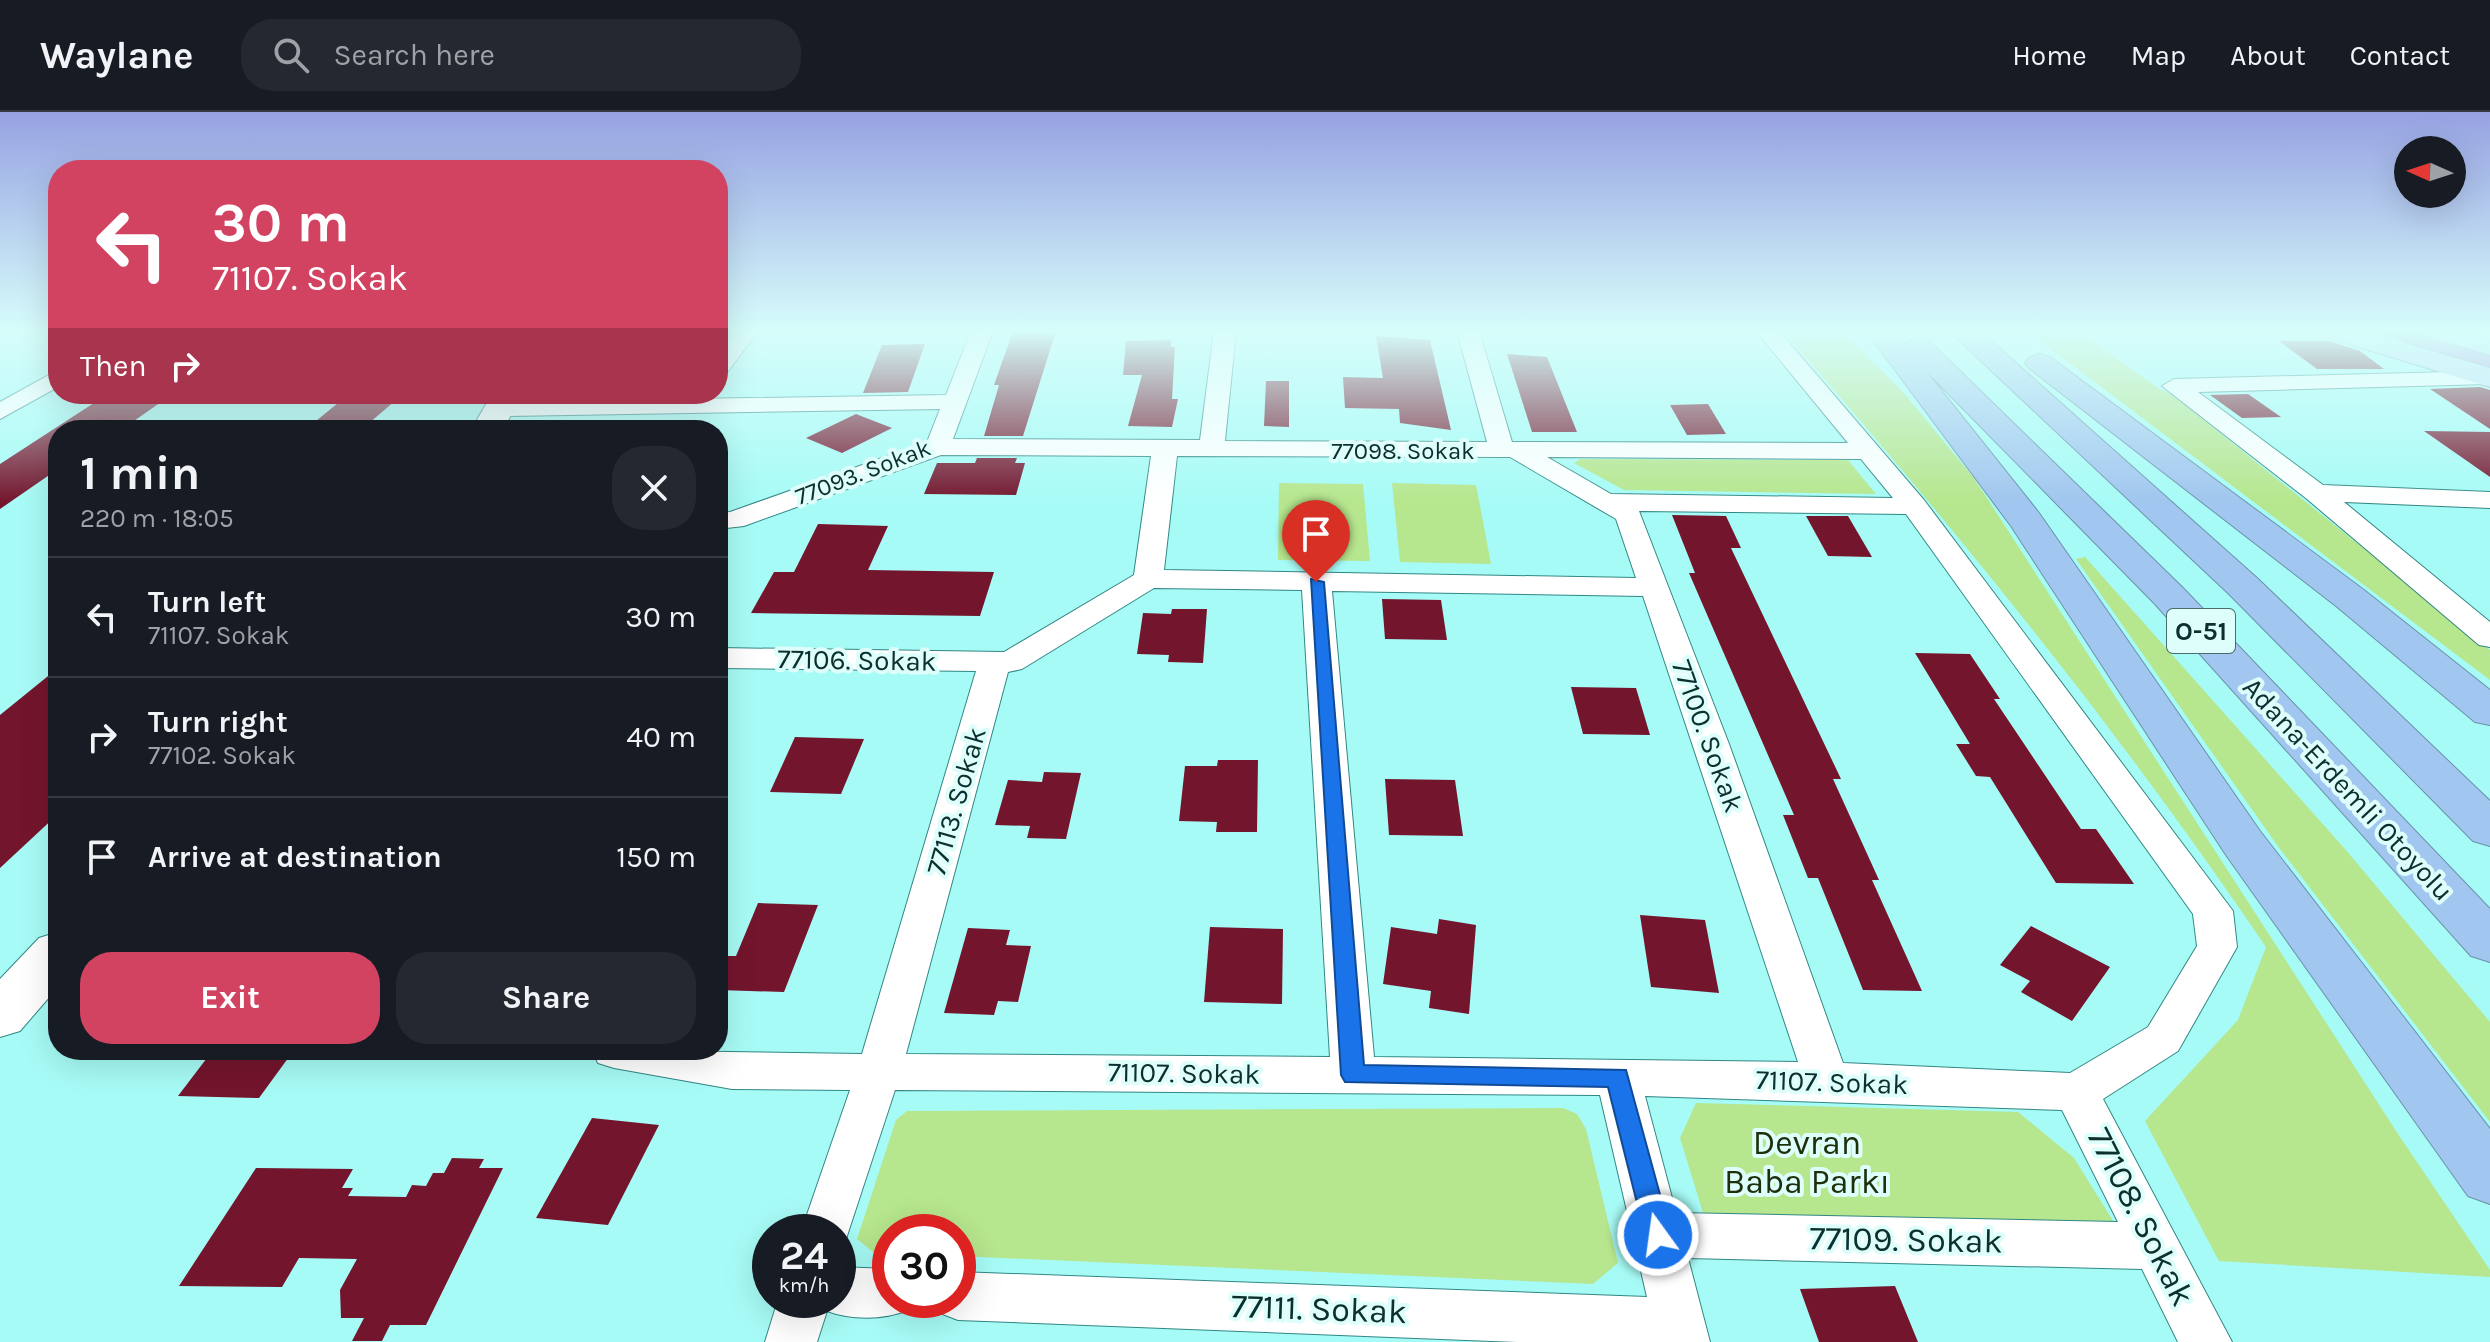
<!DOCTYPE html>
<meta charset="utf-8">
<style>
:root{--surface:#171b24;--page:#242831;--text:#f1f3f6;--muted:#9ea1a6;--line:#363941;--accent:#d24261}
body{margin:0;font-family:Karla,sans-serif;background:var(--page);color:var(--text);height:100vh;display:flex;flex-direction:column;font-size:30px;white-space:nowrap}
*{box-sizing:border-box;margin:0}
p{font-size:26px;color:var(--muted)}
.icon{flex:none;width:44px;height:44px;fill:none;stroke:currentColor;stroke-width:2;stroke-linecap:round;stroke-linejoin:round}
.map{position:relative;flex:1;overflow:hidden}
.sheet{position:absolute;left:48px;top:308px;width:680px;height:640px;display:flex;flex-direction:column;background:var(--surface);border-radius:32px;box-shadow:0 8px 32px #0002}
.sheet>*{flex:none}
.hud{position:absolute;left:48px;top:48px;width:680px;height:244px;border-radius:32px;box-shadow:0 8px 32px #0002;background:#d24261;color:#fff;overflow:hidden}
.needle{width:52px;rotate:273deg}
.tools{position:absolute;left:2394px;top:24px;display:grid;gap:16px}
.tools a{display:grid;place-items:center;width:72px;height:72px;border-radius:50%;background:var(--surface);box-shadow:0 8px 32px #0002;font-size:40px}
.speed{position:absolute;left:752px;top:1102px;display:flex;gap:16px;font-size:40px;font-weight:700;text-align:center}
.speed>*{display:grid;place-content:center;width:104px;height:104px;border-radius:50%;background:var(--surface);box-shadow:0 8px 32px #0002;line-height:1}
.speed small{font-size:20px;font-weight:400}
.speed .limit{border:12px solid #d22;background:#fff;color:#111}
.pin{position:absolute;display:grid;place-items:center;width:68px;height:68px;color:#fff;margin:-82px -34px;border-radius:50% 50% 50% 0;rotate:-45deg;box-shadow:0 0 8px #0007}
.pin .icon{rotate:45deg}
.me{position:absolute;width:88px;margin:-44px;rotate:346deg;stroke-linejoin:round;filter:drop-shadow(0 0 6px #0008)}
.turn{display:flex;align-items:center;gap:28px;height:168px;padding:0 32px;font-size:36px}
.turn .icon{width:104px;height:104px;stroke-width:2.5}
.turn b{display:block;font-size:56px;line-height:68px}
.then{display:flex;align-items:center;height:76px;padding:0 32px;background:#0003;gap:16px;font-size:30px}
.round{display:grid;place-items:center;flex:none;width:84px;height:84px;border-radius:32px;background:var(--page)}
.headline{display:flex;align-items:center;justify-content:space-between;height:136px;padding:0 32px}
h1{font-size:48px;font-weight:700;line-height:60px}
.button{display:flex;gap:16px;margin-top:auto;padding:16px 32px}
.button a{flex:1;height:92px;border-radius:32px;background:var(--accent);color:#fff;font-size:32px;font-weight:700;line-height:92px;text-align:center}
.button a+a{background:var(--page);color:var(--text)}
ul{padding:0;list-style:none}
li{display:flex;align-items:center;gap:24px;height:120px;padding:0 32px;border-top:2px solid var(--line)}
li div{flex:1}
li b{display:block;font-size:30px}
li em{font-style:normal}
header{display:flex;align-items:center;gap:48px;box-sizing:border-box;height:112px;padding:0 40px;background:var(--surface);border-bottom:2px solid var(--line)}
header strong{font-size:38px}
nav{display:flex;gap:44px;margin-inline-start:auto;font-size:28px}
.search{width:560px;height:72px;background:var(--page);display:flex;align-items:center;gap:20px;box-sizing:border-box;padding:0 28px;border-radius:32px;color:var(--muted);font-size:30px}
.map>svg:first-child{display:block}
.green{fill:#b6e68d}
.water{fill:#bb88da}
.building{fill:#73152d}
.lines{fill:none;stroke-linecap:round;stroke-linejoin:round}
.street-casing{stroke:#318784;stroke-width:2}
.secondary-casing{stroke:#318784;stroke-width:2}
.primary-casing{stroke:#6c92ab;stroke-width:2}
.highway-casing{stroke:#6c92ab;stroke-width:2}
.street{fill:#fff;fill-rule:evenodd}
.secondary{fill:#fff;fill-rule:evenodd}
.primary{fill:#c7ddf5;fill-rule:evenodd}
.highway{fill:#a1c6ef;fill-rule:evenodd}
.route{fill:#1a73e8;stroke:#114b97;stroke-width:2}
.labels{text-anchor:middle;dominant-baseline:central;stroke-width:8;stroke-linejoin:round;paint-order:stroke}
.far-street-label{font-size:24px;fill:#0b302e;stroke:#defefb}
.shield{fill:#defefb;stroke:#4a6e6c;stroke-width:2}
.shield-label{font-size:26px;font-weight:bold;fill:#0b302e}
.street-label{font-size:28px;fill:#0b302e;stroke:#defefb}
.near-park-label{font-size:34px;fill:#1d2f0b;stroke:#defefb}
.near-street-label{font-size:34px;fill:#0b302e;stroke:#defefb}
</style>
<header>
<strong>Waylane</strong>
<div class="search"><svg class="icon" aria-label="search" viewBox="0 0 24 24"><circle cx="10" cy="10" r="6"/><path d="M15 15l6 6"/></svg>Search here</div>
<nav><a>Home</a><a>Map</a><a>About</a><a>Contact</a></nav>
</header>
<div class="map">
<svg width="2490" height="1230" viewBox="0 0 2490 1230">
<rect width="100%" height="100%" fill="#a7fbf6"/>
<g class="green">
<path d="M 1783,219 L 1842,219 L 1903,280 L 1974,366 L 2398,1022 L 2490,1158 L 2490,1165 L 2219,1149 L 2145,1009 L 2238,908 L 2266,835 C 2120,619 1955,416 1783,219 Z"/>
<path d="M 2027,219 L 2078,219 L 2158,276 L 2174,284 L 2490,538 L 2490,568 Z"/>
<path d="M 1580,347 L 1848,348 L 1876,382 L 1624,378 L 1574,351 Z"/>
<path d="M 1279,371 L 1363,372 L 1370,449 L 1278,448 Z"/>
<path d="M 1392,371 L 1476,373 L 1491,452 L 1400,450 Z"/>
<path d="M 2085,445 L 2345,737 L 2490,910 L 2490,1010 L 2277,733 L 2076,447 Z"/>
<path d="M 1696,991 L 2018,1000 L 2074,1046 L 2115,1112 L 1704,1104 L 1680,1026 Z"/>
<path d="M 1563,996 L 1577,1002 L 1586,1017 L 1618,1151 L 1593,1172 L 958,1144 L 958,1120 L 890,1120 L 890,1141 L 873,1140 L 857,1127 L 896,1008 L 907,999 Z"/>
</g>
<path class="water" d="M 2362,219 L 2416,219 L 2490,241 L 2490,258 Z"/>
<g class="building">
<path d="M 1013,219 L 1056,219 L 1023,324 L 984,324 L 999,273 L 994,273 Z"/>
<path d="M 1376,224 L 1430,228 L 1451,318 L 1400,311 L 1399,297 L 1345,296 L 1343,265 L 1383,266 Z"/>
<path d="M 1171,228 L 1171,235 L 1175,235 L 1172,287 L 1178,287 L 1172,315 L 1128,314 L 1142,263 L 1123,263 L 1126,229 Z"/>
<path d="M 2279,229 L 2329,229 L 2360,239 L 2384,257 L 2317,257 Z"/>
<path d="M 925,232 L 908,280 L 863,281 L 882,233 Z"/>
<path d="M 1507,242 L 1547,245 L 1577,320 L 1532,320 Z"/>
<path d="M 1266,269 L 1289,269 L 1289,315 L 1264,314 Z"/>
<path d="M 2480,275 L 2490,278 L 2490,317 L 2430,277 Z"/>
<path d="M 349,282 L 403,282 L 361,318 L 305,318 Z"/>
<path d="M 2248,282 L 2281,305 L 2242,306 L 2210,283 Z"/>
<path d="M 97,289 L 161,290 L 121,318 L 58,318 L 58,357 L 0,397 L 0,352 Z"/>
<path d="M 1708,292 L 1726,322 L 1687,323 L 1670,293 Z"/>
<path d="M 856,302 L 892,316 L 842,341 L 806,326 Z"/>
<path d="M 2424,319 L 2490,320 L 2490,365 Z"/>
<path d="M 977,346 L 1017,346 L 1015,351 L 1025,351 L 1016,383 L 924,382 L 937,351 L 975,351 Z"/>
<path d="M 1672,403 L 1726,404 L 1741,436 L 1731,436 L 1841,667 L 1833,667 L 1879,768 L 1872,768 L 1922,879 L 1863,878 L 1818,766 L 1808,766 L 1783,703 L 1794,703 L 1689,461 L 1695,461 Z"/>
<path d="M 1806,404 L 1848,404 L 1872,445 L 1828,444 Z"/>
<path d="M 818,412 L 888,414 L 868,458 L 994,460 L 980,504 L 751,501 L 774,460 L 794,460 Z"/>
<path d="M 1382,487 L 1441,488 L 1447,528 L 1385,527 Z"/>
<path d="M 1172,497 L 1207,497 L 1203,551 L 1168,550 L 1169,543 L 1137,542 L 1143,501 L 1171,502 Z"/>
<path d="M 1915,541 L 1970,542 L 2000,587 L 1994,587 L 2081,717 L 2096,717 L 2134,772 L 2056,771 L 1990,665 L 1976,664 L 1956,632 L 1970,632 Z"/>
<path d="M 58,556 L 58,702 L 0,756 L 0,603 Z"/>
<path d="M 1571,575 L 1636,576 L 1650,623 L 1583,622 Z"/>
<path d="M 795,625 L 864,627 L 841,682 L 770,680 Z"/>
<path d="M 1218,648 L 1258,648 L 1257,720 L 1216,720 L 1217,710 L 1179,709 L 1185,654 L 1217,654 Z"/>
<path d="M 1044,660 L 1081,661 L 1066,727 L 1027,726 L 1030,714 L 995,713 L 1008,668 L 1042,670 Z"/>
<path d="M 1385,667 L 1455,668 L 1463,724 L 1389,723 Z"/>
<path d="M 758,791 L 818,793 L 784,880 L 718,878 L 718,844 L 736,844 Z"/>
<path d="M 1640,803 L 1705,808 L 1719,881 L 1651,875 Z"/>
<path d="M 1439,807 L 1476,813 L 1469,902 L 1429,896 L 1431,879 L 1383,872 L 1391,815 L 1437,822 Z"/>
<path d="M 2031,814 L 2110,855 L 2072,909 L 2021,880 L 2030,869 L 2000,853 Z"/>
<path d="M 1210,815 L 1283,817 L 1282,892 L 1204,890 Z"/>
<path d="M 968,816 L 1010,818 L 1006,833 L 1031,834 L 1018,890 L 998,889 L 994,903 L 944,901 Z"/>
<path d="M 213,938 L 294,938 L 259,986 L 178,984 Z"/>
<path d="M 592,1006 L 659,1013 L 608,1113 L 536,1106 Z"/>
<path d="M 452,1046 L 484,1047 L 479,1056 L 503,1056 L 426,1213 L 390,1213 L 382,1229 L 352,1229 L 364,1206 L 341,1206 L 340,1178 L 357,1147 L 299,1146 L 282,1175 L 179,1174 L 256,1056 L 353,1057 L 342,1076 L 353,1076 L 348,1084 L 406,1085 L 412,1073 L 426,1074 L 433,1061 L 444,1061 Z"/>
<path d="M 1895,1174 L 1918,1230 L 1819,1230 L 1800,1177 Z"/>
</g>
<g class="lines">
<g class="street-casing">
<g id="street">
<path d="M 736,219 L 758,219 L 726,262 L 718,264 L 718,242 Z"/>
<path d="M 971,219 L 993,219 L 953,327 L 1200,328 L 1214,219 L 1236,219 L 1225,329 L 1487,330 L 1457,219 L 1479,219 L 1512,330 L 1848,331 L 1756,219 L 1779,219 L 1924,388 L 2233,799 L 2237,835 L 2178,939 L 2103,987 L 2232,1230 L 2178,1230 L 2142,1157 L 1688,1146 L 1710,1230 L 1517,1230 L 958,1208 L 940,1201 L 934,1188 L 958,1188 L 958,1160 L 1647,1185 L 1600,983 L 895,978 L 843,1136 L 838,1138 L 838,1120 L 801,1120 L 850,978 L 732,977 L 614,956 L 598,951 L 592,938 L 862,942 L 976,559 L 718,556 L 718,536 L 1004,540 L 1134,463 L 1151,344 L 941,343 L 744,414 L 718,417 L 718,401 L 730,400 L 927,330 L 940,297 L 501,304 L 489,297 L 501,290 L 946,283 ZM 1177,344 L 1510,345 L 1616,407 L 1636,466 L 1164,458 ZM 1547,345 L 1861,347 L 1893,386 L 1611,382 ZM 1639,399 L 1906,402 L 2193,802 L 2197,834 L 2148,915 L 2070,961 L 1843,951 L 1729,632 ZM 1154,476 L 1302,478 L 1330,945 L 906,942 L 1008,560 L 1022,557 ZM 1332,479 L 1643,484 L 1798,950 L 1374,945 ZM 1645,984 L 2062,998 L 2118,1110 L 1676,1101 Z"/>
<path d="M 2472,219 L 2490,219 L 2490,227 L 2480,234 L 2464,234 L 2461,229 Z"/>
<path d="M 58,258 L 58,275 L 0,307 L 0,290 Z"/>
<path d="M 2490,259 L 2488,272 L 2198,280 L 2323,373 L 2490,380 L 2490,396 L 2344,390 L 2490,510 L 2490,535 L 2479,533 L 2307,387 L 2162,274 L 2174,267 Z"/>
<path d="M 838,1155 L 890,1157 L 890,1188 L 913,1188 L 908,1198 C 884,1208 851,1208 827,1199 L 817,1230 L 765,1230 L 778,1188 L 838,1188 Z"/>
</g>
</g>
<g class="secondary-casing">
<g id="secondary">
<path d="M 492,282 L 522,282 L 503,318 L 471,318 Z"/>
<path d="M 58,820 L 58,875 L 20,919 L 0,925 L 0,867 L 39,826 Z"/>
</g>
</g>
<g class="primary-casing">
<g id="primary">
<path d="M 2321,219 L 2365,219 L 2490,256 L 2490,275 L 2325,225 Z"/>
<path d="M 2425,219 L 2469,219 L 2490,225 L 2490,243 L 2429,225 Z"/>
</g>
</g>
<g class="highway-casing">
<g id="highway">
<path d="M 1866,219 L 1895,219 L 1905,232 L 1918,225 L 1928,228 L 2183,476 L 2490,797 L 2490,850 L 2471,844 L 2155,492 L 1926,259 L 2039,401 L 2260,719 L 2490,1017 L 2490,1092 L 2468,1084 L 2226,743 L 2011,414 Z"/>
<path d="M 1949,219 L 1980,219 L 2257,466 L 2490,689 L 2490,734 L 2473,729 L 2229,482 Z"/>
<path d="M 2040,242 L 2050,245 L 2364,478 L 2490,578 L 2490,613 L 2475,610 L 2336,494 L 2030,257 L 2025,251 L 2030,245 Z"/>
</g>
</g>
<use href="#street" class="street"/>
<use href="#secondary" class="secondary"/>
<use href="#primary" class="primary"/>
<use href="#highway" class="highway"/>
</g>
<linearGradient id="sky" x2="0" y2="1"><stop stop-color="#96a2e2"/><stop offset="0.56" stop-color="#d7fdfb"/><stop offset="1" stop-color="#d7fdfb" stop-opacity="0"/></linearGradient>
<rect width="2490" height="391" fill="url(#sky)"/>
<path class="route" d="M 1311,467 L 1324,470 L 1364,953 L 1626,958 L 1671,1123 L 1667,1132 L 1658,1135 L 1649,1132 L 1645,1123 L 1608,975 L 1345,970 L 1341,963 Z"/>
<g class="labels">
<g class="far-street-label">
<text x="1403" y="339">77098. Sokak</text>
<text transform="translate(863 360) rotate(-21)">77093. Sokak</text>
</g>
<rect class="shield" x="2167" y="497" width="68" height="44" rx="6"/>
<g class="shield-label">
<text x="2201" y="519">O-51</text>
</g>
<g class="street-label">
<text transform="translate(857 548) rotate(1)">77106. Sokak</text>
<text transform="translate(1708 624) rotate(70)">77100. Sokak</text>
<text transform="translate(2348 677) rotate(47)">Adana-Erdemli Otoyolu</text>
<text transform="translate(956 689) rotate(-74)">77113. Sokak</text>
<text transform="translate(1184 961) rotate(1)">71107. Sokak</text>
<text transform="translate(1832 970) rotate(2)">71107. Sokak</text>
</g>
<g class="near-park-label">
<text x="1807" y="1031">Devran<tspan x="1807" dy="39">Baba Parkı</tspan></text>
</g>
<g class="near-street-label">
<text transform="translate(2141 1105) rotate(63)">77108. Sokak</text>
<text transform="translate(1906 1128) rotate(1)">77109. Sokak</text>
<text transform="translate(1319 1197) rotate(2)">77111. Sokak</text>
</g>
</g>
</svg>
<div class="tools">
<a><svg class="needle" viewBox="-14 -14 28 28"><path d="M0-13l5 13h-10z" fill="#e53935"/><path d="M0 13l5-13h-10z" fill="#9ea1a6"/></svg></a>
</div>
<div class="speed"><div>24<small>km/h</small></div><div class="limit">30</div></div>
<div class="pin" style="left:1316px;top:470px;background:#d93025"><svg class="icon" aria-label="arrive" viewBox="0 0 24 24"><path d="M6 21V4h12l-3 4 3 4H6"/></svg></div>
<svg class="me" style="left:1658px;top:1123px" viewBox="-20 -20 40 40"><circle r="17" fill="#1a73e8" stroke="#fff" stroke-width="3"/><path d="M0-11L8 9 0 5-8 9z" fill="#fff"/></svg>
<div class="hud">
<div class="turn"><svg class="icon" aria-label="left" viewBox="0 0 24 24"><path d="M17 20v-9H6M10 6l-5 5 5 5"/></svg><div><b>30 m</b>71107. Sokak</div></div>
<div class="then">Then<svg class="icon" aria-label="right" viewBox="0 0 24 24"><path d="M7 20v-9h11M14 6l5 5-5 5"/></svg></div>
</div>
<section class="sheet">
<div class="headline"><div><h1>1 min</h1><p>220 m · 18:05</p></div><a class="round"><svg class="icon" aria-label="close" viewBox="0 0 24 24"><path d="M6 6l12 12M18 6L6 18"/></svg></a></div>
<ul>
<li><svg class="icon" aria-label="left" viewBox="0 0 24 24"><path d="M17 20v-9H6M10 6l-5 5 5 5"/></svg><div><b>Turn left</b><p>71107. Sokak</p></div><em>30 m</em></li>
<li><svg class="icon" aria-label="right" viewBox="0 0 24 24"><path d="M7 20v-9h11M14 6l5 5-5 5"/></svg><div><b>Turn right</b><p>77102. Sokak</p></div><em>40 m</em></li>
<li><svg class="icon" aria-label="arrive" viewBox="0 0 24 24"><path d="M6 21V4h12l-3 4 3 4H6"/></svg><div><b>Arrive at destination</b></div><em>150 m</em></li>
</ul>
<div class="button"><a>Exit</a><a>Share</a></div>
</section>
</div>
